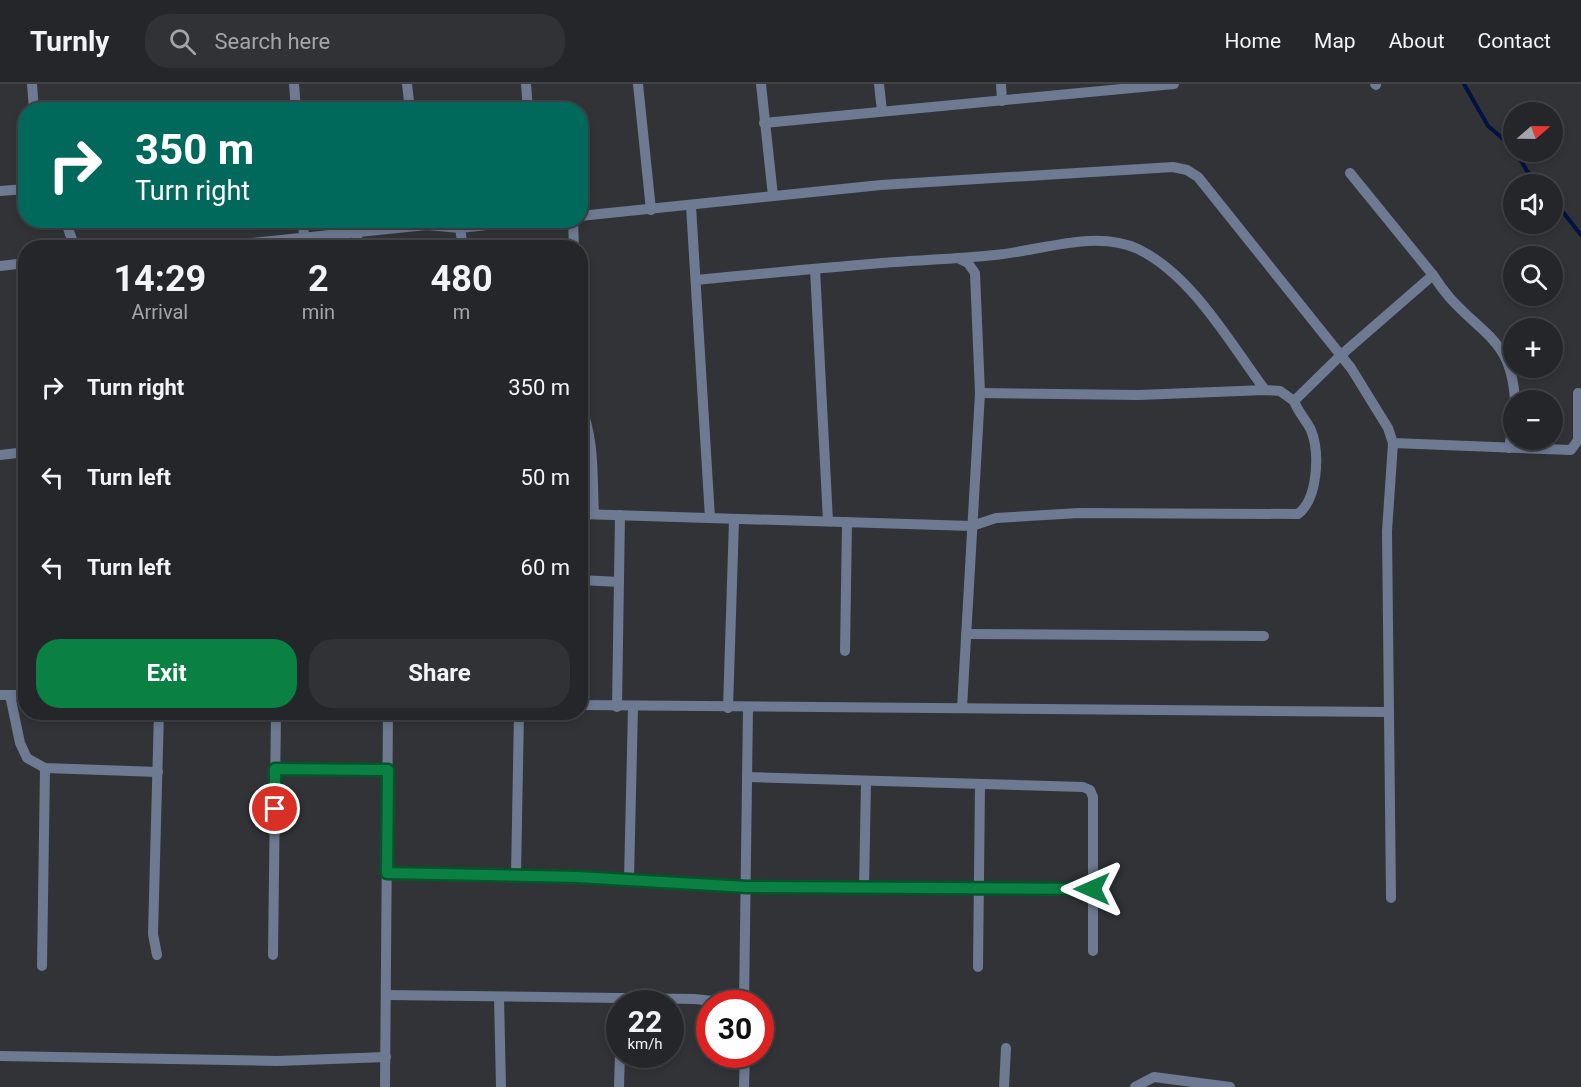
<!DOCTYPE html>
<meta charset="utf-8">
<style>
:root{--surface:#252629;--page:#313235;--text:#f1f3f6;--muted:#a3a5a8;--line:#424346;--accent:#0b8043}
body{margin:0;font-family:Roboto,sans-serif;background:var(--page);color:var(--text);height:100vh;display:flex;flex-direction:column;font-size:22px;white-space:nowrap}
*{box-sizing:border-box;margin:0}
p{font-size:20px;color:var(--muted)}
.icon{flex:none;width:33px;height:33px;fill:none;stroke:currentColor;stroke-width:2;stroke-linecap:round;stroke-linejoin:round}
.map{position:relative;flex:1;overflow:hidden}
.drawer{position:absolute;left:18px;top:156px;width:570px;height:480px;display:flex;flex-direction:column;background:var(--surface);border-radius:24px;box-shadow:0 3px 9px #0003,0 0 0 2px var(--line)}
.drawer>*{flex:none}
.hud{position:absolute;left:18px;top:18px;width:570px;height:126px;border-radius:24px;box-shadow:0 3px 9px #0003,0 0 0 2px var(--line);background:#00695c;color:#fff;overflow:hidden}
.needle{width:39px;rotate:70deg}
.fabs{position:absolute;left:1503px;top:18px;display:grid;gap:12px}
.fabs a{display:grid;place-items:center;width:60px;height:60px;border-radius:50%;background:var(--surface);box-shadow:0 3px 9px #0003,0 0 0 2px var(--line);font-size:30px}
.speed{position:absolute;left:606px;top:906px;display:flex;gap:12px;font-size:30px;font-weight:700;text-align:center}
.speed>*{display:grid;place-content:center;width:78px;height:78px;border-radius:50%;background:var(--surface);box-shadow:0 3px 9px #0003,0 0 0 2px var(--line);line-height:1}
.speed small{font-size:15px;font-weight:400}
.speed .limit{border:9px solid #d22;background:#fff;color:#111}
.pin{position:absolute;display:grid;place-items:center;width:51px;height:51px;color:#fff;margin:-26px;border:3px solid #fff;border-radius:50%;box-shadow:0 2px 6px #0007}
.me{position:absolute;width:66px;margin:-33px;rotate:270deg;stroke-linejoin:round;filter:drop-shadow(0 0 4px #0008)}
.turn{display:flex;align-items:center;gap:21px;height:126px;padding:0 18px;font-size:27px}
.turn .icon{width:78px;height:78px;stroke-width:2.5}
.turn b{display:block;font-size:42px;line-height:51px}
.eta{display:flex;justify-content:space-evenly;align-items:center;height:102px;text-align:center}
.eta b{font-size:36px;font-weight:700;line-height:42px}
.cta{display:flex;gap:12px;margin-top:auto;padding:12px 18px}
.cta a{flex:1;height:69px;border-radius:24px;background:var(--accent);color:#fff;font-size:24px;font-weight:700;line-height:69px;text-align:center}
.cta a+a{background:var(--page);color:var(--text)}
ul{padding:0;list-style:none}
li{display:flex;align-items:center;gap:18px;height:90px;padding:0 18px}
li div{flex:1}
li b{display:block;font-size:22px}
li em{font-style:normal}
header{display:flex;align-items:center;gap:36px;box-sizing:border-box;height:84px;padding:0 30px;background:var(--surface);border-bottom:2px solid var(--line)}
header strong{font-size:28px}
nav{display:flex;gap:33px;margin-inline-start:auto;font-size:21px}
.search{width:420px;height:54px;background:var(--page);display:flex;align-items:center;gap:15px;box-sizing:border-box;padding:0 21px;border-radius:24px;color:var(--muted);font-size:22px}
.map>svg:first-child{display:block}
.lines{fill:none;stroke-linecap:round;stroke-linejoin:round}
.stream{stroke:#011340;stroke-width:4}
.minor{stroke:#6d7a92;stroke-width:10}
.route-casing{stroke:#07532c;stroke-width:15}
.route{stroke:#0b8043;stroke-width:10}
</style>
<header>
<strong>Turnly</strong>
<div class="search"><svg class="icon" aria-label="search" viewBox="0 0 24 24"><circle cx="10" cy="10" r="6"/><path d="M15 15l6 6"/></svg>Search here</div>
<nav><a>Home</a><a>Map</a><a>About</a><a>Contact</a></nav>
</header>
<div class="map">
<svg width="1581" height="1003" viewBox="0 0 1581 1003">
<rect width="100%" height="100%" fill="#313337"/>
<g class="lines">
<g class="stream">
<path d="M 1464,0 L 1488,42 L 1514,64"/>
<path d="M 1516,68 L 1527,87 L 1540,100"/>
<path d="M 1552,114 L 1581,151"/>
</g>
<g class="minor">
<path d="M 32,0 L 34,26"/>
<path d="M 294,0 L 296,26"/>
<path d="M 407,0 L 410,26"/>
<path d="M 526,0 L 528,26"/>
<path d="M 638,0 L 651,126"/>
<path d="M 761,0 L 773,112"/>
<path d="M 879,0 L 882,27"/>
<path d="M 1001,0 L 1002,17"/>
<path d="M 1375,0 L 1376,1"/>
<path d="M 764,39 L 1174,0"/>
<path d="M 0,107 L 26,105"/>
<path d="M 691,122 L 710,434"/>
<path d="M 580,132 L 881,101 L 1173,83 L 1187,86 L 1198,93 L 1351,284 L 1388,344 L 1393,359 L 1571,366 L 1578,356 L 1578,309"/>
<path d="M 65,136 L 75,164"/>
<path d="M 303,136 L 304,154"/>
<path d="M 573,136 L 574,164"/>
<path d="M 460,144 L 463,164"/>
<path d="M 357,149 L 358,164"/>
<path d="M 203,164 L 427,141 L 460,144 L 534,136"/>
<path d="M 958,174 L 968,179 L 975,189 L 980,309 L 962,624"/>
<path d="M 0,182 L 26,179"/>
<path d="M 815,185 L 828,437"/>
<path d="M 1433,191 C 1438,199 1444,207 1450,214 C 1485,253 1511,256 1515,316"/>
<path d="M 696,196 C 758,190 820,184 882,179 C 919,176 957,175 995,171 C 1040,167 1095,145 1138,165 C 1192,191 1230,259 1265,306"/>
<path d="M 980,309 L 1139,311 L 1265,306 L 1280,307 L 1294,317"/>
<path d="M 580,321 C 595,355 592,394 594,430"/>
<path d="M 1509,364 L 1514,336"/>
<path d="M 0,371 L 26,368"/>
<path d="M 580,430 L 972,442 L 996,434 L 1079,429 L 1298,430 C 1318,415 1320,369 1311,346 C 1306,336 1298,328 1294,317 L 1341,271 L 1433,191 L 1350,89"/>
<path d="M 580,496 L 619,498"/>
<path d="M 966,550 L 1264,552"/>
<path d="M 845,567 L 847,438"/>
<path d="M 0,611 L 26,611"/>
<path d="M 10,611 L 20,659 L 27,674 L 45,684 L 158,688"/>
<path d="M 580,621 L 1389,628"/>
<path d="M 617,623 L 620,431"/>
<path d="M 728,624 L 734,436"/>
<path d="M 275,685 L 388,686"/>
<path d="M 747,693 L 1083,703 L 1090,706 L 1093,713 L 1093,867"/>
<path d="M 388,789 L 578,793 L 746,803 L 1093,805"/>
<path d="M 516,791 L 519,628"/>
<path d="M 629,795 L 633,623"/>
<path d="M 864,805 L 866,698"/>
<path d="M 1391,814 L 1387,447 L 1393,359"/>
<path d="M 157,871 L 153,850 L 159,628"/>
<path d="M 273,871 L 276,628"/>
<path d="M 42,882 L 45,684"/>
<path d="M 978,883 L 980,701"/>
<path d="M 386,911 L 695,915 L 740,920"/>
<path d="M 499,913 L 501,1003"/>
<path d="M 744,920 L 748,624"/>
<path d="M 0,972 L 277,977 L 386,973"/>
<path d="M 385,1003 L 388,628"/>
<path d="M 619,1003 L 620,970"/>
<path d="M 744,1003 L 745,970"/>
<path d="M 1004,1003 L 1006,964"/>
<path d="M 1135,1003 L 1154,993 L 1230,1003"/>
</g>
</g>
<g class="lines">
<g class="route-casing">
<path id="route" d="M 275,725 L 275,685 L 388,686 L 387,789 L 578,793 L 747,803 L 1092,805"/>
</g>
<use href="#route" class="route"/>
</g>
</svg>
<div class="fabs">
<a><svg class="needle" viewBox="-14 -14 28 28"><path d="M0-13l5 13h-10z" fill="#e53935"/><path d="M0 13l5-13h-10z" fill="#a3a5a8"/></svg></a>
<a><svg class="icon" aria-label="sound" viewBox="0 0 24 24"><path d="M4 9h4l5-4v14l-5-4H4zM17 9q2 3 0 6"/></svg></a>
<a><svg class="icon" aria-label="search" viewBox="0 0 24 24"><circle cx="10" cy="10" r="6"/><path d="M15 15l6 6"/></svg></a>
<a>+</a>
<a>−</a>
</div>
<div class="speed"><div>22<small>km/h</small></div><div class="limit">30</div></div>
<div class="pin" style="left:275px;top:725px;background:#d93025"><svg class="icon" aria-label="arrive" viewBox="0 0 24 24"><path d="M6 21V4h12l-3 4 3 4H6"/></svg></div>
<svg class="me" style="left:1092px;top:805px" viewBox="-20 -20 40 40"><path d="M0-17L14 15 0 8-14 15z" fill="#0b8043" stroke="#fff" stroke-width="4"/></svg>
<div class="hud">
<div class="turn"><svg class="icon" aria-label="right" viewBox="0 0 24 24"><path d="M7 20v-9h11M14 6l5 5-5 5"/></svg><div><b>350 m</b>Turn right</div></div>
</div>
<section class="drawer">
<div class="eta">
<div><b>14:29</b><p>Arrival</p></div>
<div><b>2</b><p>min</p></div>
<div><b>480</b><p>m</p></div>
</div>
<ul>
<li><svg class="icon" aria-label="right" viewBox="0 0 24 24"><path d="M7 20v-9h11M14 6l5 5-5 5"/></svg><div><b>Turn right</b></div><em>350 m</em></li>
<li><svg class="icon" aria-label="left" viewBox="0 0 24 24"><path d="M17 20v-9H6M10 6l-5 5 5 5"/></svg><div><b>Turn left</b></div><em>50 m</em></li>
<li><svg class="icon" aria-label="left" viewBox="0 0 24 24"><path d="M17 20v-9H6M10 6l-5 5 5 5"/></svg><div><b>Turn left</b></div><em>60 m</em></li>
</ul>
<div class="cta"><a>Exit</a><a>Share</a></div>
</section>
</div>
